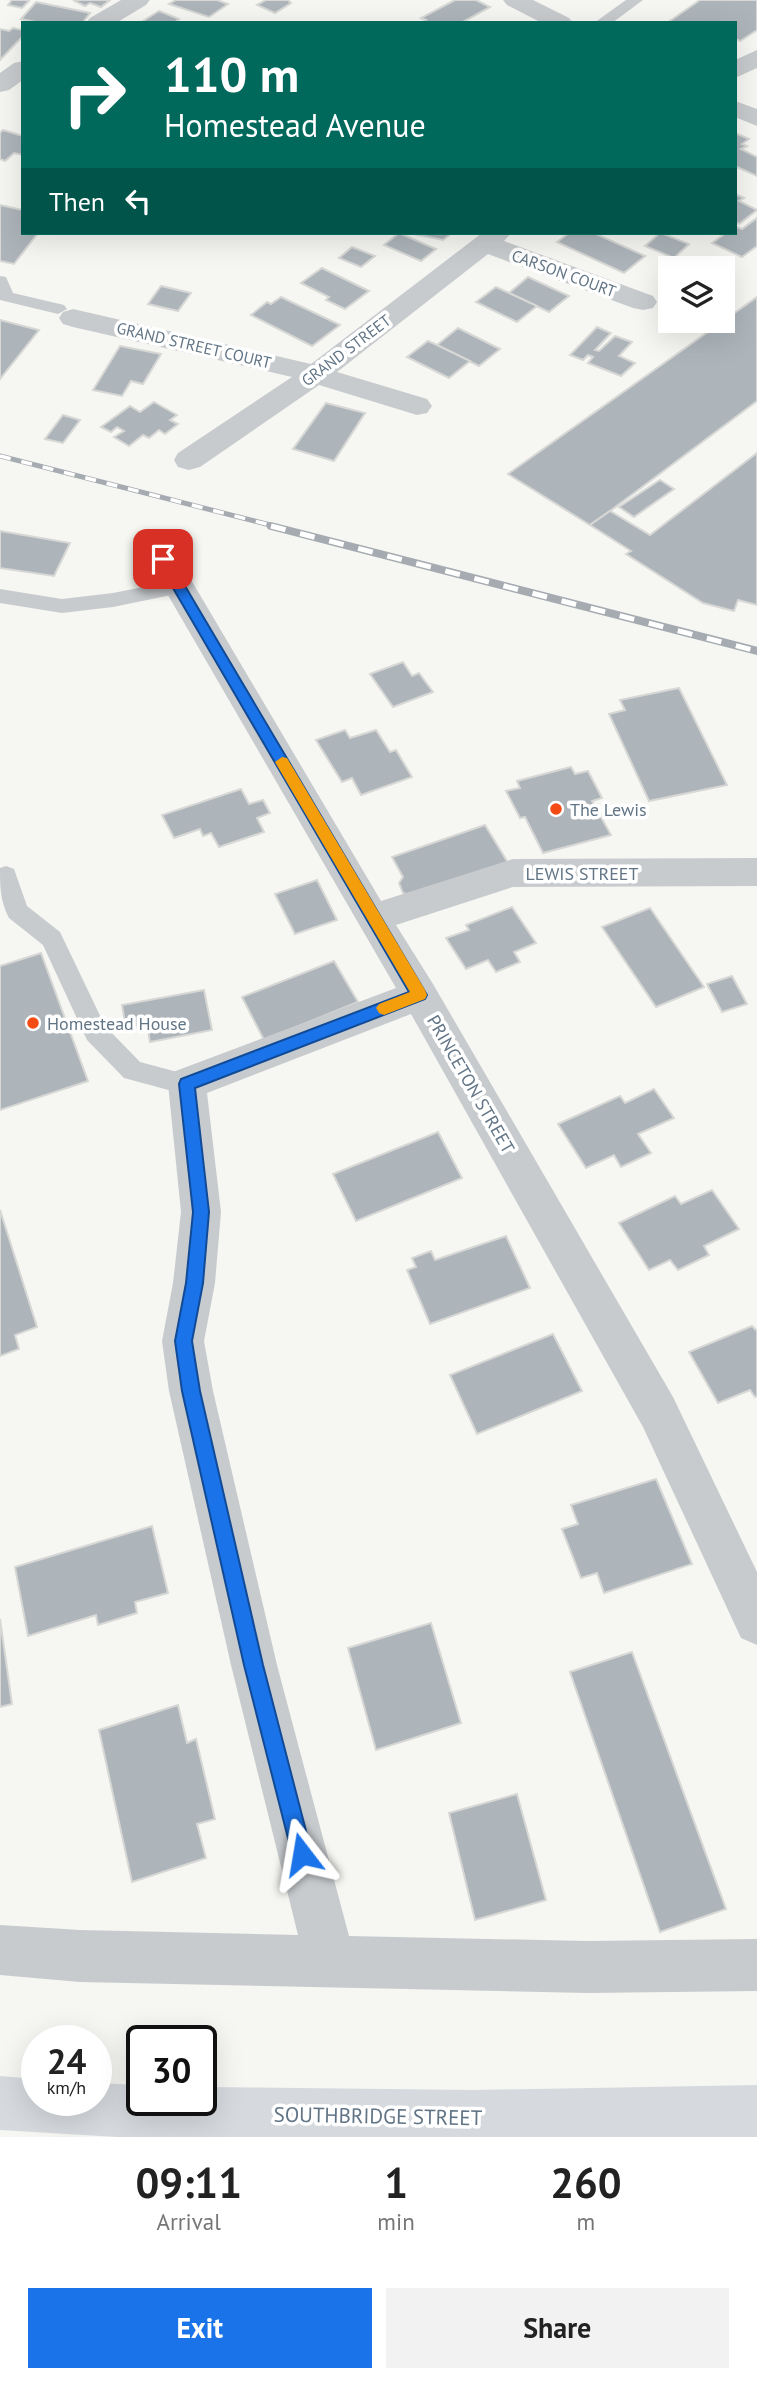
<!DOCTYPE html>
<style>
:root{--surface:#fff;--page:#f2f2f2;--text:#222;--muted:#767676;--accent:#1a73e8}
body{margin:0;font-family:"PT Sans",sans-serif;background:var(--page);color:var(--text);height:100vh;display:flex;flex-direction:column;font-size:26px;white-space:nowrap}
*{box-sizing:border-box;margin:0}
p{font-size:23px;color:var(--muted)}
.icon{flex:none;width:38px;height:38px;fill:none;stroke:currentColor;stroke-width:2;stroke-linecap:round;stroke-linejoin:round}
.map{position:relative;height:2137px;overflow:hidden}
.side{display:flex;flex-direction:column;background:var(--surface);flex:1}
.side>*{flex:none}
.top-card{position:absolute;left:21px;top:21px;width:716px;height:214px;border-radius:0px;box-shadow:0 7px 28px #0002;background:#00695c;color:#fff;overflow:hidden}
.buttons{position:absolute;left:658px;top:256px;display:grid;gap:14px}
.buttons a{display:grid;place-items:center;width:77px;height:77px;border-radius:0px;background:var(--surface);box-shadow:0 7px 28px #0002;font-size:35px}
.speed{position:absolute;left:21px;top:2025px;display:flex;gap:14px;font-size:35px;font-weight:700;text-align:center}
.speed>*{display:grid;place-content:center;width:91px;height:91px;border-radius:50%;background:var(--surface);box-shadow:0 7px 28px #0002;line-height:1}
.speed small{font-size:18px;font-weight:400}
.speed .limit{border:4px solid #111;border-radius:10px;background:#fff;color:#111}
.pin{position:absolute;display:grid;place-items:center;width:60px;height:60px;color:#fff;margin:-30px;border-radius:14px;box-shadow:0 4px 10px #0006}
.me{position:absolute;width:77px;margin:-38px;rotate:346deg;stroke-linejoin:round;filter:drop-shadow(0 0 5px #0008)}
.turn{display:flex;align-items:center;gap:24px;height:147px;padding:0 28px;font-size:32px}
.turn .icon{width:91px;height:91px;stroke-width:2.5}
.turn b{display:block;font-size:49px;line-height:60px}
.then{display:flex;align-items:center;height:66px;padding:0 28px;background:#0003;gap:14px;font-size:26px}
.eta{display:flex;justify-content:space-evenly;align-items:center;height:119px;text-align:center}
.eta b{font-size:42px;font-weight:700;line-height:49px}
.button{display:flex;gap:14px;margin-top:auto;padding:14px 28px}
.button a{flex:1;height:80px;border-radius:0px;background:var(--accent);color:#fff;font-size:28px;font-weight:700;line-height:80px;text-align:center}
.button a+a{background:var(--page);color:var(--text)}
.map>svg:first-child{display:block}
.building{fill:#adb5bb;stroke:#d7d7d5;stroke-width:2}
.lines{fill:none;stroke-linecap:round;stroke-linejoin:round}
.service{fill:#c8cbce;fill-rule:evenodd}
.minor{fill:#c8cbce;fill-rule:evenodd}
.primary{fill:#d6dadf;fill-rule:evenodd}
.rail-far1-casing{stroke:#a5abb1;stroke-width:5}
.rail-casing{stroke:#a5abb1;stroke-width:8}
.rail-far1{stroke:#fff;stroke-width:3.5;stroke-dasharray:11;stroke-linecap:butt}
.rail{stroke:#fff;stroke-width:5;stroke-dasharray:15;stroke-linecap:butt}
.route{fill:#1a73e8;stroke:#114b97;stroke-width:2}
.slow{fill:#f59e0b}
.poi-dot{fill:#f44b14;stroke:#fff;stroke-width:2.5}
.labels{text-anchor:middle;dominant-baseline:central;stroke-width:7;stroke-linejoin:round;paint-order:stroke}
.far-street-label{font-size:16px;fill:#627586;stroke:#fff}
.poi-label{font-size:18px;fill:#627586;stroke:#fff;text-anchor:start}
.street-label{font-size:18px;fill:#627586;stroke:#fff}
.near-street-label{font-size:21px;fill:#627586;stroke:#fff}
</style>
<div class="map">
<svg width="757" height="2137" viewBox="0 0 757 2137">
<rect width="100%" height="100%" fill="#f6f6f2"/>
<g class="building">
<path d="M 12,0 L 26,0 L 29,1 L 22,8 L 8,5 Z"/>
<path d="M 73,0 L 110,0 L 101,7 L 90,3 L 85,6 Z"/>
<path d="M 176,0 L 217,0 L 228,4 L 209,17 L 169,4 Z"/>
<path d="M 266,0 L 288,0 L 291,3 L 275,13 L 257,5 Z"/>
<path d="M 455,0 L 476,0 L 490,7 L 461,23 L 421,23 L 426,20 L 421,18 Z"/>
<path d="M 700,0 L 757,0 L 757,30 L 740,41 L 735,38 L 735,23 L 667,23 Z"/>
<path d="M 36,2 L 90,13 L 83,22 L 75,23 L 40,23 L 21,19 Z"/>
<path d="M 159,11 L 179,19 L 174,23 L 140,23 Z"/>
<path d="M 13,28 L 23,30 L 23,36 L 0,60 L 0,29 L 9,31 Z"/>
<path d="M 3,130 L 23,136 L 23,155 L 14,153 L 5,161 L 0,159 L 0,133 Z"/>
<path d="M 735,133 L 749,139 L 742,144 L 747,146 L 741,149 L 757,157 L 757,176 L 735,166 Z"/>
<path d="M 735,194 L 744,198 L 739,201 L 757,210 L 739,224 L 735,222 Z"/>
<path d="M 0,205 L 23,210 L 23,233 L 38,233 L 14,264 L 0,261 Z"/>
<path d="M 757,218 L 757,246 L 742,257 L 712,243 L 726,233 L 735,233 L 735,226 L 742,229 Z"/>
<path d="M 399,233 L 436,249 L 421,261 L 384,245 Z"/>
<path d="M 409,233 L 452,233 L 443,240 Z"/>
<path d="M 569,233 L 594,233 L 645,256 L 624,273 L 557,242 Z"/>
<path d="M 660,233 L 661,233 L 689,244 L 674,258 L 645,246 Z"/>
<path d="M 352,247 L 375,256 L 361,267 L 339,258 Z"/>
<path d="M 322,268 L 369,291 L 345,309 L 326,300 L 329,297 L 301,283 Z"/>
<path d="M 528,277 L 569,296 L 549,312 L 509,293 Z"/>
<path d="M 161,286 L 191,293 L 178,311 L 148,304 Z"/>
<path d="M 496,287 L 509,293 L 537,306 L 517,322 L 476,302 Z"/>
<path d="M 281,297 L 340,325 L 312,346 L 251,315 L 267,302 L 271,304 Z"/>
<path d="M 757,297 L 757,401 L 610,511 L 590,525 L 508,474 Z"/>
<path d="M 0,320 L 39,330 L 0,379 Z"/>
<path d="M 597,327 L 611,333 L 595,350 L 599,351 L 615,336 L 632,342 L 619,356 L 635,363 L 621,376 L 588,363 L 593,357 L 588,355 L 583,360 L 570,355 Z"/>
<path d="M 458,328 L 500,349 L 479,366 L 437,345 Z"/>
<path d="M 428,341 L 437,345 L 470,361 L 449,378 L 407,357 Z"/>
<path d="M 120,346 L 161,354 L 143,384 L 131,381 L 122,396 L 93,390 Z"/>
<path d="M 154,402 L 177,415 L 170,420 L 178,424 L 165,434 L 159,430 L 149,438 L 143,435 L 129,446 L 114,437 L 124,431 L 117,427 L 111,432 L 101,427 L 130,406 L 140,412 Z"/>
<path d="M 326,403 L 365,413 L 334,461 L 293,449 Z"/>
<path d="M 63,415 L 80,420 L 63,443 L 45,439 Z"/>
<path d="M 757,453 L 757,605 L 738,600 L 734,611 L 703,603 L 626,554 L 631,551 L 590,525 L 610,511 L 650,535 Z"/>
<path d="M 660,480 L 674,489 L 634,517 L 619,507 Z"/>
<path d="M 0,531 L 70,543 L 54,576 L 0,568 Z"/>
<path d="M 403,662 L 412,676 L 419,673 L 433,692 L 393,707 L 370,674 Z"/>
<path d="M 679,688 L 727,785 L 649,801 L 609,714 L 625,710 L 620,700 Z"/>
<path d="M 345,730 L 350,738 L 376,730 L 390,752 L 396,750 L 412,777 L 361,795 L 352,778 L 342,782 L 316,740 Z"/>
<path d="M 571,767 L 575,774 L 588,771 L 602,798 L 592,801 L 611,835 L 543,853 L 525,817 L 520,818 L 506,791 L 520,788 L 517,781 Z"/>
<path d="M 241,789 L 249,804 L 263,800 L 270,813 L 257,818 L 264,832 L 219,847 L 211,833 L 203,836 L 200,829 L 174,838 L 162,815 Z"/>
<path d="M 485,825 L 510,866 L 413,897 L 403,893 L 399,883 L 403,877 L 392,857 Z"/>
<path d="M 317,880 L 337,920 L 295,934 L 275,894 Z"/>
<path d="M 512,907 L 536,943 L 514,952 L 520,962 L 496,972 L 488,960 L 466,969 L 446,938 L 469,930 L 466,925 Z"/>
<path d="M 650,908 L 704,987 L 656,1007 L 602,927 Z"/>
<path d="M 41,953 L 88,1081 L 0,1110 L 0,966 Z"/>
<path d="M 334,961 L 358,1002 L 264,1040 L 242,997 Z"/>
<path d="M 732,976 L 747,1004 L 722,1012 L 707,984 Z"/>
<path d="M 204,990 L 212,1030 L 150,1042 L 147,1025 L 126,1029 L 122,1005 Z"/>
<path d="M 654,1089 L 674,1118 L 638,1134 L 651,1153 L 621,1167 L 614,1155 L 586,1168 L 558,1124 L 620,1096 L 625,1103 Z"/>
<path d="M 438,1132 L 462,1178 L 356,1221 L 333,1174 Z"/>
<path d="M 712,1190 L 739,1229 L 704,1246 L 709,1255 L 678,1270 L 670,1260 L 649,1270 L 619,1223 L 675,1196 L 681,1204 Z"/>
<path d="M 0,1210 L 37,1327 L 15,1335 L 19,1349 L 0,1356 Z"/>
<path d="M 506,1236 L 530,1288 L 430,1324 L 407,1270 L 416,1267 L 412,1258 L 431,1251 L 435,1260 Z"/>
<path d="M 752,1326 L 757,1331 L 757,1396 L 755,1397 L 750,1390 L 718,1403 L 689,1352 Z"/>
<path d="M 553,1334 L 582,1391 L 477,1434 L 450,1375 Z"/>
<path d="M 656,1479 L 692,1564 L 604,1593 L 597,1573 L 581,1578 L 562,1529 L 578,1524 L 571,1505 Z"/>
<path d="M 152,1526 L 168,1593 L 135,1602 L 137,1613 L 98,1625 L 96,1615 L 28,1636 L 15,1567 Z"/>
<path d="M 0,1619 L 12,1704 L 0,1707 Z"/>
<path d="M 431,1623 L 461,1723 L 376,1750 L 348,1648 Z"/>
<path d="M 632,1652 L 726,1909 L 660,1932 L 570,1672 Z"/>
<path d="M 178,1705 L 187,1743 L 196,1739 L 215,1819 L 197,1824 L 206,1858 L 132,1882 L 99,1730 Z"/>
<path d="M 517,1794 L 546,1900 L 475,1920 L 449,1813 Z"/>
</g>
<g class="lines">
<g class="service">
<path d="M 626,0 L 643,0 L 612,23 L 594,23 Z"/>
<path d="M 0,276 L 6,277 L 13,293 L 64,305 L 67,309 L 58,314 L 0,300 Z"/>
<path d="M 179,580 L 186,582 L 189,587 L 186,592 L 113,607 L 62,613 L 0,603 L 0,589 L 62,599 L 113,593 Z"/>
<path d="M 6,866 L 14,869 L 27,906 L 60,932 L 105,1026 L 140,1062 L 196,1077 L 199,1084 L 196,1091 L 187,1095 L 124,1078 L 87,1040 L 43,945 L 9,918 C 0,901 0,886 0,868 Z"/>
</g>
<g class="minor">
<path d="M 121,0 L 150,0 L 146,5 L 116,23 L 86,23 L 90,18 Z"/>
<path d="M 503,0 L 533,0 L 569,18 L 573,23 L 542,23 L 507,5 Z"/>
<path d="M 757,50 L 757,68 L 735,78 L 735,60 Z"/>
<path d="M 23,61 L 23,80 L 9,90 L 0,92 L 0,73 L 14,63 Z"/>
<path d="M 735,101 L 757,109 L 757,126 L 735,117 Z"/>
<path d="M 482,233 L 511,233 L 504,241 L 653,296 L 657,302 L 653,308 L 643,310 L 633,308 L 488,254 L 337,372 L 427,399 L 432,406 L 427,413 L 417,415 L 319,385 L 200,467 L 189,470 L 178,467 L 174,460 L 178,453 L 292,377 L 73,327 L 63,324 L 59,318 L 63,312 L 73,309 L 311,364 Z"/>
<path d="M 163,548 L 174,551 L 381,901 L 513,859 L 757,858 L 757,886 L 513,887 L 396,925 L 433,984 L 673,1397 L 757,1572 L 757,1645 L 741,1638 L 643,1427 L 411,1014 L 207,1093 L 221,1212 L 215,1283 L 204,1341 L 213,1391 L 277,1665 L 349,1936 L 587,1941 L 757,1939 L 757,1991 L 587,1993 L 80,1982 L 0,1975 L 0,1925 L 80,1930 L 298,1935 L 231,1665 L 169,1391 L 162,1341 L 173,1283 L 181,1212 L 168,1084 L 173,1072 L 396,988 L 147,559 L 152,551 Z"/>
</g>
<path class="primary" d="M 0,2076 L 37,2079 L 37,2100 L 96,2100 L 96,2083 L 142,2085 L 142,2100 L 201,2100 L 201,2087 L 473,2090 L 757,2085 L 757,2137 L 117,2137 L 0,2130 Z"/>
<g class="rail-far1-casing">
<path id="rail-far1" d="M 0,456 L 278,527"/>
</g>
<g class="rail-casing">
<path id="rail" d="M 271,526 L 757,651"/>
</g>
<use href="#rail-far1" class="rail-far1"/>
<use href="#rail" class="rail"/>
</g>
<path class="route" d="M 163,554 L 169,559 L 427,995 L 425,999 L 195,1088 L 209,1212 L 203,1283 L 192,1341 L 200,1391 L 263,1665 L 312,1854 L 309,1861 L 302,1864 L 295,1861 L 292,1854 L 244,1665 L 182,1391 L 175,1341 L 186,1283 L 193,1212 L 179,1084 L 181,1079 L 409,992 L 156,559 Z"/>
<path class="slow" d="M 282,757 L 287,758 L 425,990 L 427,995 L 425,999 L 384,1015 L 379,1013 L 376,1008 L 379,1004 L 410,992 L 275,762 Z"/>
<g class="poi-dot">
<circle cx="556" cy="809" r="7"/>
<circle cx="33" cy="1023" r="7"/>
</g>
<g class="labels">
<g class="far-street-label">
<text transform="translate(564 273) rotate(20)">CARSON COURT</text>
<text transform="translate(194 345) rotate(13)">GRAND STREET COURT</text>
<text transform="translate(346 350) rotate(-37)">GRAND STREET</text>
</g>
<g class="poi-label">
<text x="570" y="809">The Lewis</text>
<text x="47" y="1023">Homestead House</text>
</g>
<g class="street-label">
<text x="582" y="873">LEWIS STREET</text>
<text transform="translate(471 1084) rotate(60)">PRINCETON STREET</text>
</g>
<g class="near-street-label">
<text transform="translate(378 2116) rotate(1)">SOUTHBRIDGE STREET</text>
</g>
</g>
</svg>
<div class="buttons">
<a><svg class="icon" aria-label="layers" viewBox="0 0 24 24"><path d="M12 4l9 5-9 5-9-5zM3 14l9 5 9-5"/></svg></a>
</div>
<div class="speed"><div>24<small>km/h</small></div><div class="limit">30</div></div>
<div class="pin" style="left:163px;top:559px;background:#d93025"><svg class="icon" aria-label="arrive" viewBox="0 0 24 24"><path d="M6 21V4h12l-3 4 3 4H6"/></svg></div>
<svg class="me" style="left:302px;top:1854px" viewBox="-20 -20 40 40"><path d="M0-17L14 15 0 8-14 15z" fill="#1a73e8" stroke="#fff" stroke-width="4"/></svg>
<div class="top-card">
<div class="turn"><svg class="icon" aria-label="right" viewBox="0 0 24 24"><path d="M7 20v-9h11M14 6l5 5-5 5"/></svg><div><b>110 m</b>Homestead Avenue</div></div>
<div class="then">Then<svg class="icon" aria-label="left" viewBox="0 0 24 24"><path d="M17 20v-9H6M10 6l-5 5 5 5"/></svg></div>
</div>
</div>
<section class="side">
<div class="eta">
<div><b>09:11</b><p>Arrival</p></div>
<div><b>1</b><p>min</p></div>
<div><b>260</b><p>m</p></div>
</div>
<div class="button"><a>Exit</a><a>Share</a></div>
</section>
